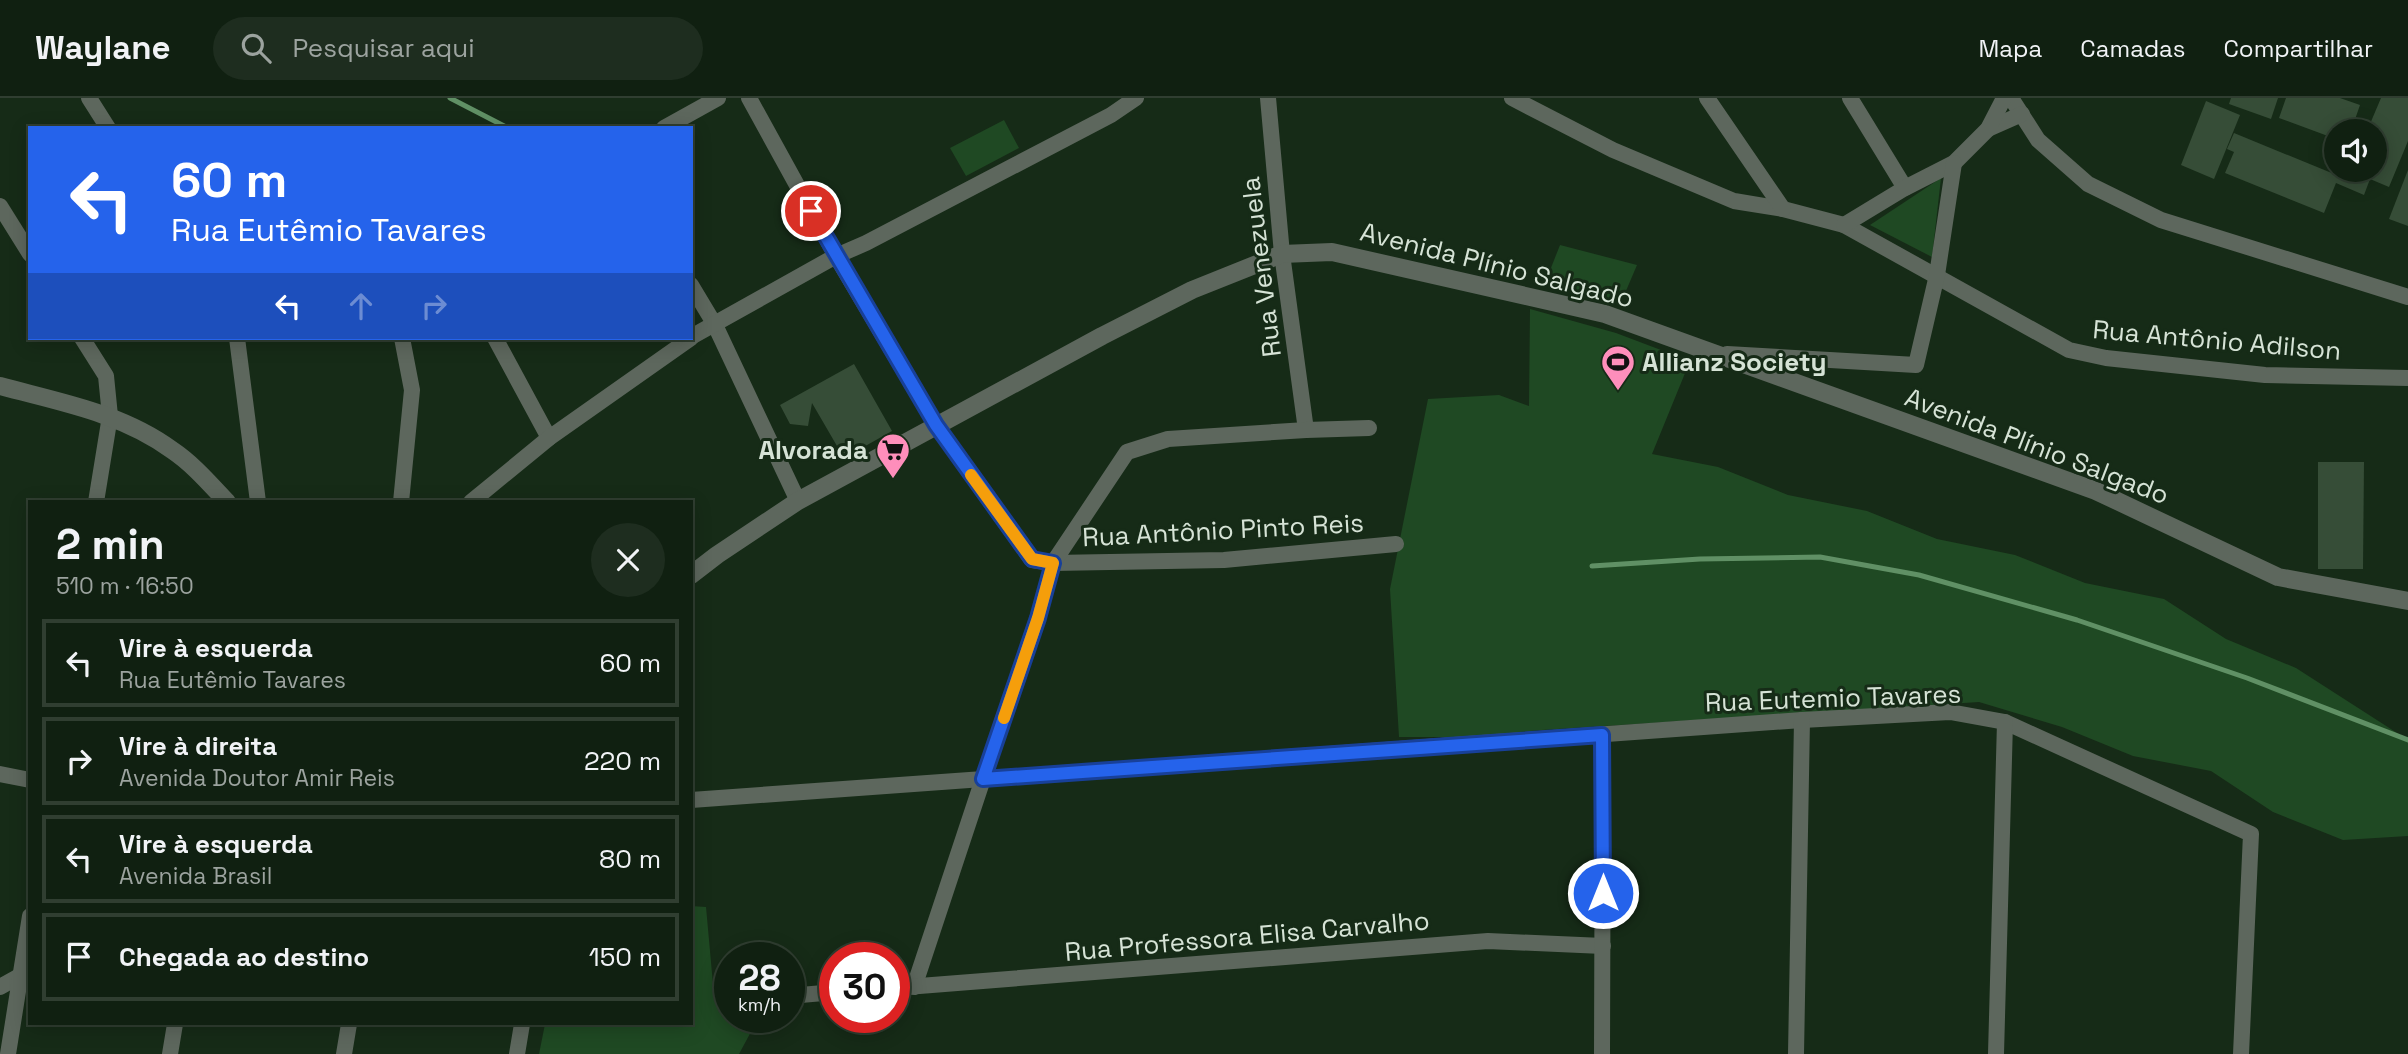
<!DOCTYPE html>
<html lang="pt">
<meta charset="utf-8">
<style>
:root{--surface:#102011;--page:#1e2d1f;--text:#f1f3f6;--muted:#9ca39f;--line:#303e31}
body{margin:0;font-family:"Space Grotesk",sans-serif;background:var(--page);color:var(--text);height:100vh;display:flex;flex-direction:column;font-size:26px;white-space:nowrap}
*{box-sizing:border-box;margin:0}
p{font-size:23px;color:var(--muted)}
.icon{flex:none;width:38px;height:38px;fill:none;stroke:currentColor;stroke-width:2;stroke-linecap:round;stroke-linejoin:round}
.map{position:relative;flex:1;overflow:hidden}
.side{position:absolute;left:28px;top:402px;width:665px;height:525px;display:flex;flex-direction:column;background:var(--surface);border-radius:0px;box-shadow:0 4px 18px #0003,0 0 0 2px var(--line)}
.side>*{flex:none}
.guide{position:absolute;left:28px;top:28px;width:665px;height:214px;border-radius:0px;box-shadow:0 4px 18px #0003,0 0 0 2px var(--line);background:#2563eb;color:#fff;overflow:hidden}
.tools{position:absolute;left:2324px;top:21px;display:grid;gap:14px}
.tools a{display:grid;place-items:center;width:63px;height:63px;border-radius:50%;background:var(--surface);box-shadow:0 4px 18px #0003,0 0 0 2px var(--line);font-size:35px}
.speed{position:absolute;left:714px;top:844px;display:flex;gap:14px;font-size:35px;font-weight:700;text-align:center}
.speed>*{display:grid;place-content:center;width:91px;height:91px;border-radius:50%;background:var(--surface);box-shadow:0 4px 18px #0003,0 0 0 2px var(--line);line-height:1}
.speed small{font-size:18px;font-weight:400}
.speed .limit{border:10px solid #d22;background:#fff;color:#111}
.pin{position:absolute;display:grid;place-items:center;width:60px;height:60px;color:#fff;margin:-30px;border:4px solid #fff;border-radius:50%;box-shadow:0 2px 7px #0007}
.me{position:absolute;width:77px;margin:-38px;rotate:0deg;stroke-linejoin:round;filter:drop-shadow(0 0 5px #0008)}
.turn{display:flex;align-items:center;gap:24px;height:147px;padding:0 28px;font-size:32px}
.turn .icon{width:91px;height:91px;stroke-width:2.5}
.turn b{display:block;font-size:49px;line-height:60px}
.lanes{display:flex;align-items:center;height:66px;padding:0 28px;background:#0003;justify-content:center;gap:35px;direction:ltr}
.lanes .off{opacity:.35}
.round{display:grid;place-items:center;flex:none;width:74px;height:74px;border-radius:37px;background:var(--page)}
.overview{display:flex;align-items:center;justify-content:space-between;height:119px;padding:0 28px}
h1{font-size:42px;font-weight:800;line-height:52px}
ul{padding:0;list-style:none}
li{display:flex;align-items:center;gap:21px;height:88px;margin:0 14px 10px;padding:0 14px;border:4px solid var(--line);border-radius:0px}
li div{flex:1}
li b{display:block;font-size:26px}
li em{font-style:normal}
header{display:flex;align-items:center;gap:42px;box-sizing:border-box;height:98px;padding:0 35px;background:var(--surface);border-bottom:2px solid var(--line)}
header strong{font-size:33px}
nav{display:flex;gap:38px;margin-inline-start:auto;font-size:24px}
.search{width:490px;height:63px;background:var(--page);display:flex;align-items:center;gap:18px;box-sizing:border-box;padding:0 24px;border-radius:38px;color:var(--muted);font-size:26px}
.map>svg:first-child{display:block}
.green{fill:#1f4923}
.lines{fill:none;stroke-linecap:round;stroke-linejoin:round}
.stream{stroke:#609065;stroke-width:5}
.building{fill:#364d37}
.minor{stroke:#5d675d;stroke-width:16}
.tertiary{stroke:#5d675d;stroke-width:18}
.route-casing{stroke:#184099;stroke-width:18}
.route{stroke:#2563eb;stroke-width:12}
.slow{stroke:#f59e0b;stroke-width:12}
.labels{text-anchor:middle;dominant-baseline:central;stroke-width:6;stroke-linejoin:round;paint-order:stroke}
.street-label{font-size:26px;fill:#d6e3d6;stroke:#162b17}
.poi-label{font-size:26px;font-weight:bold;fill:#d6e3d6;stroke:#162b17;text-anchor:start}
</style>
<header>
<strong>Waylane</strong>
<div class="search"><svg class="icon" aria-label="search" viewBox="0 0 24 24"><circle cx="10" cy="10" r="6"/><path d="M15 15l6 6"/></svg>Pesquisar aqui</div>
<nav><a>Mapa</a><a>Camadas</a><a>Compartilhar</a></nav>
</header>
<div class="map">
<svg width="2408" height="956" viewBox="0 0 2408 956">
<rect width="100%" height="100%" fill="#162b17"/>
<g class="green">
<path d="M 1004,22 L 1019,50 L 966,78 L 950,50 Z"/>
<path d="M 1941,80 L 1932,159 L 1870,127 Z"/>
<path d="M 1560,147 L 1637,167 L 1620,207 L 1545,185 Z"/>
<path d="M 1530,211 L 1616,235 L 1690,263 L 1652,356 L 1718,369 L 1788,397 L 1867,413 L 1937,441 L 2015,457 L 2085,485 L 2164,501 L 2226,541 L 2296,570 L 2408,642 L 2408,738 L 2343,742 L 2273,714 L 2211,673 L 2133,658 L 2062,629 L 1979,604 L 1542,632 L 1461,639 L 1399,639 L 1390,491 L 1428,301 L 1499,297 L 1529,308 Z"/>
<path d="M 691,808 L 706,809 L 714,897 L 730,897 L 730,919 L 759,919 L 739,956 L 539,956 L 545,926 L 691,926 Z"/>
</g>
<g class="lines">
<g class="stream">
<path d="M 450,0 L 508,30"/>
<path d="M 1592,468 L 1700,461 L 1820,459 L 1919,477 L 2077,522 L 2247,580 L 2408,642"/>
</g>
</g>
<g class="building">
<path d="M 2231,0 L 2278,0 L 2271,21 L 2229,6 Z"/>
<path d="M 2286,0 L 2340,0 L 2360,7 L 2351,33 L 2336,33 L 2336,41 L 2279,20 Z"/>
<path d="M 2381,0 L 2408,0 L 2408,43 L 2389,89 L 2370,81 L 2364,97 L 2336,85 L 2324,115 L 2225,75 L 2234,54 L 2227,51 L 2234,35 L 2356,85 L 2361,72 L 2375,72 L 2375,33 L 2367,33 Z"/>
<path d="M 2206,3 L 2240,17 L 2214,81 L 2181,67 Z"/>
<path d="M 2408,72 L 2408,128 L 2389,121 Z"/>
<path d="M 854,266 L 892,333 L 844,360 L 812,305 L 808,328 L 790,326 L 780,307 Z"/>
<path d="M 2318,364 L 2364,364 L 2363,471 L 2318,471 Z"/>
</g>
<g class="lines">
<g class="minor">
<path d="M 89,0 L 108,30"/>
<path d="M 749,0 L 836,158 L 936,327 L 1032,462 L 1053,465 L 1224,462 L 1396,446"/>
<path d="M 1268,0 L 1282,156 L 1306,332"/>
<path d="M 1512,0 L 1613,52 L 1734,103 L 1783,111 L 1844,127 L 2069,252 L 2106,260 L 2265,277 L 2408,280"/>
<path d="M 1707,0 L 1783,111"/>
<path d="M 1850,0 L 1905,90"/>
<path d="M 2011,0 L 2038,42 L 2088,86 L 2161,122 L 2408,199"/>
<path d="M 664,30 L 718,0"/>
<path d="M 1988,31 L 2022,16"/>
<path d="M 0,108 L 30,156"/>
<path d="M 1844,127 L 1905,90 L 1954,65 L 1988,31 L 2004,0"/>
<path d="M 691,187 L 715,227 L 798,403"/>
<path d="M 691,239 L 836,158 L 866,145 L 1111,17 L 1136,0"/>
<path d="M 82,240 L 106,278 L 110,318 L 96,404"/>
<path d="M 237,240 L 258,404"/>
<path d="M 495,240 L 549,340"/>
<path d="M 1727,256 L 1916,267 L 1937,177 L 1954,65"/>
<path d="M 401,404 L 412,292 L 402,240"/>
<path d="M 471,404 L 549,340 L 691,240"/>
<path d="M 0,676 L 30,682"/>
<path d="M 691,702 L 1802,622 L 1950,614 L 2005,624 L 2251,736 L 2241,956"/>
<path d="M 0,889 L 25,875"/>
<path d="M 914,889 L 983,681 L 1038,520 L 1053,465 L 1127,354 L 1168,341 L 1306,332 L 1369,330"/>
<path d="M 894,890 L 1488,843 L 1603,848"/>
<path d="M 789,898 L 835,894"/>
<path d="M 8,956 L 30,818"/>
<path d="M 170,956 L 175,926"/>
<path d="M 344,956 L 349,926"/>
<path d="M 517,956 L 522,926"/>
<path d="M 1602,956 L 1603,637"/>
<path d="M 1796,956 L 1802,622"/>
<path d="M 1996,956 L 2005,624"/>
</g>
<g class="tertiary">
<path d="M 0,288 C 59,304 122,315 172,352 C 193,366 210,386 227,404"/>
<path d="M 691,477 L 717,457 L 798,403 L 1102,238 L 1192,192 L 1282,156 L 1332,154 L 1605,216 L 2096,393 L 2278,479 L 2408,503"/>
</g>
</g>
<g class="lines">
<g class="route-casing">
<path id="route" d="M 811,113 L 936,327 L 1032,461 L 1053,465 L 1038,520 L 983,681 L 1602,637 L 1603,795"/>
</g>
<use href="#route" class="route"/>
<path class="slow" d="M 971,377 L 1032,461 L 1053,465 L 1038,520 L 1004,620"/>
</g>
<defs>
<g id="stadium-pin" transform="scale(1.75)"><path d="M0 17L-7.5 6A9.5 9.5 0 1 1 7.5 6Z" fill="#fe8ebb" stroke="#162b17"/><path d="M0-5a6.5 5 0 1 0 0 10a6.5 5 0 1 0 0-10ZM-3.5-1.8h7v3.6h-7Z" fill="#111"/></g>
<g id="supermarket-pin" transform="scale(1.75)"><path d="M0 17L-7.5 6A9.5 9.5 0 1 1 7.5 6Z" fill="#fe8ebb" stroke="#162b17"/><path d="M-6-5.5h2.5l.6 2H6L4.5 2H-2.5L-4.4-4H-6ZM-1.5 3.2a1.3 1.3 0 1 0 .1 0ZM3 3.2a1.3 1.3 0 1 0 .1 0Z" fill="#111"/></g>
</defs>
<g fill-rule="evenodd">
<use href="#stadium-pin" x="1618" y="264"/>
<use href="#supermarket-pin" x="893" y="352"/>
</g>
<g class="labels">
<g class="street-label">
<text transform="translate(1497 167) rotate(14)">Avenida Plínio Salgado</text>
<text transform="translate(1261 169) rotate(-97)">Rua Venezuela</text>
<text transform="translate(2217 242) rotate(5)">Rua Antônio Adilson</text>
<text transform="translate(2037 348) rotate(21)">Avenida Plínio Salgado</text>
<text transform="translate(1223 432) rotate(-3)">Rua Antônio Pinto Reis</text>
<text transform="translate(1833 600) rotate(-2)">Rua Eutemio Tavares</text>
<text transform="translate(1247 838) rotate(-5)">Rua Professora Elisa Carvalho</text>
</g>
<g class="poi-label">
<text x="1642" y="264">Allianz Society</text>
<text x="868" y="352" text-anchor="end">Alvorada</text>
</g>
</g>
</svg>
<div class="tools">
<a><svg class="icon" aria-label="sound" viewBox="0 0 24 24"><path d="M4 9h4l5-4v14l-5-4H4zM17 9q2 3 0 6"/></svg></a>
</div>
<div class="speed"><div>28<small>km/h</small></div><div class="limit">30</div></div>
<div class="pin" style="left:811px;top:113px;background:#d93025"><svg class="icon" aria-label="arrive" viewBox="0 0 24 24"><path d="M6 21V4h12l-3 4 3 4H6"/></svg></div>
<svg class="me" style="left:1603px;top:795px" viewBox="-20 -20 40 40"><circle r="17" fill="#2563eb" stroke="#fff" stroke-width="3"/><path d="M0-11L8 9 0 5-8 9z" fill="#fff"/></svg>
<div class="guide">
<div class="turn"><svg class="icon" aria-label="left" viewBox="0 0 24 24"><path d="M17 20v-9H6M10 6l-5 5 5 5"/></svg><div><b>60 m</b>Rua Eutêmio Tavares</div></div>
<div class="lanes"><svg class="icon" aria-label="left" viewBox="0 0 24 24"><path d="M17 20v-9H6M10 6l-5 5 5 5"/></svg><svg class="icon off" aria-label="ahead" viewBox="0 0 24 24"><path d="M12 20V5M6 11l6-6 6 6"/></svg><svg class="icon off" aria-label="right" viewBox="0 0 24 24"><path d="M7 20v-9h11M14 6l5 5-5 5"/></svg></div>
</div>
<section class="side">
<div class="overview"><div><h1>2 min</h1><p>510 m · 16:50</p></div><a class="round"><svg class="icon" aria-label="close" viewBox="0 0 24 24"><path d="M6 6l12 12M18 6L6 18"/></svg></a></div>
<ul>
<li><svg class="icon" aria-label="left" viewBox="0 0 24 24"><path d="M17 20v-9H6M10 6l-5 5 5 5"/></svg><div><b>Vire à esquerda</b><p>Rua Eutêmio Tavares</p></div><em>60 m</em></li>
<li><svg class="icon" aria-label="right" viewBox="0 0 24 24"><path d="M7 20v-9h11M14 6l5 5-5 5"/></svg><div><b>Vire à direita</b><p>Avenida Doutor Amir Reis</p></div><em>220 m</em></li>
<li><svg class="icon" aria-label="left" viewBox="0 0 24 24"><path d="M17 20v-9H6M10 6l-5 5 5 5"/></svg><div><b>Vire à esquerda</b><p>Avenida Brasil</p></div><em>80 m</em></li>
<li><svg class="icon" aria-label="arrive" viewBox="0 0 24 24"><path d="M6 21V4h12l-3 4 3 4H6"/></svg><div><b>Chegada ao destino</b></div><em>150 m</em></li>
</ul>
</section>
</div>
